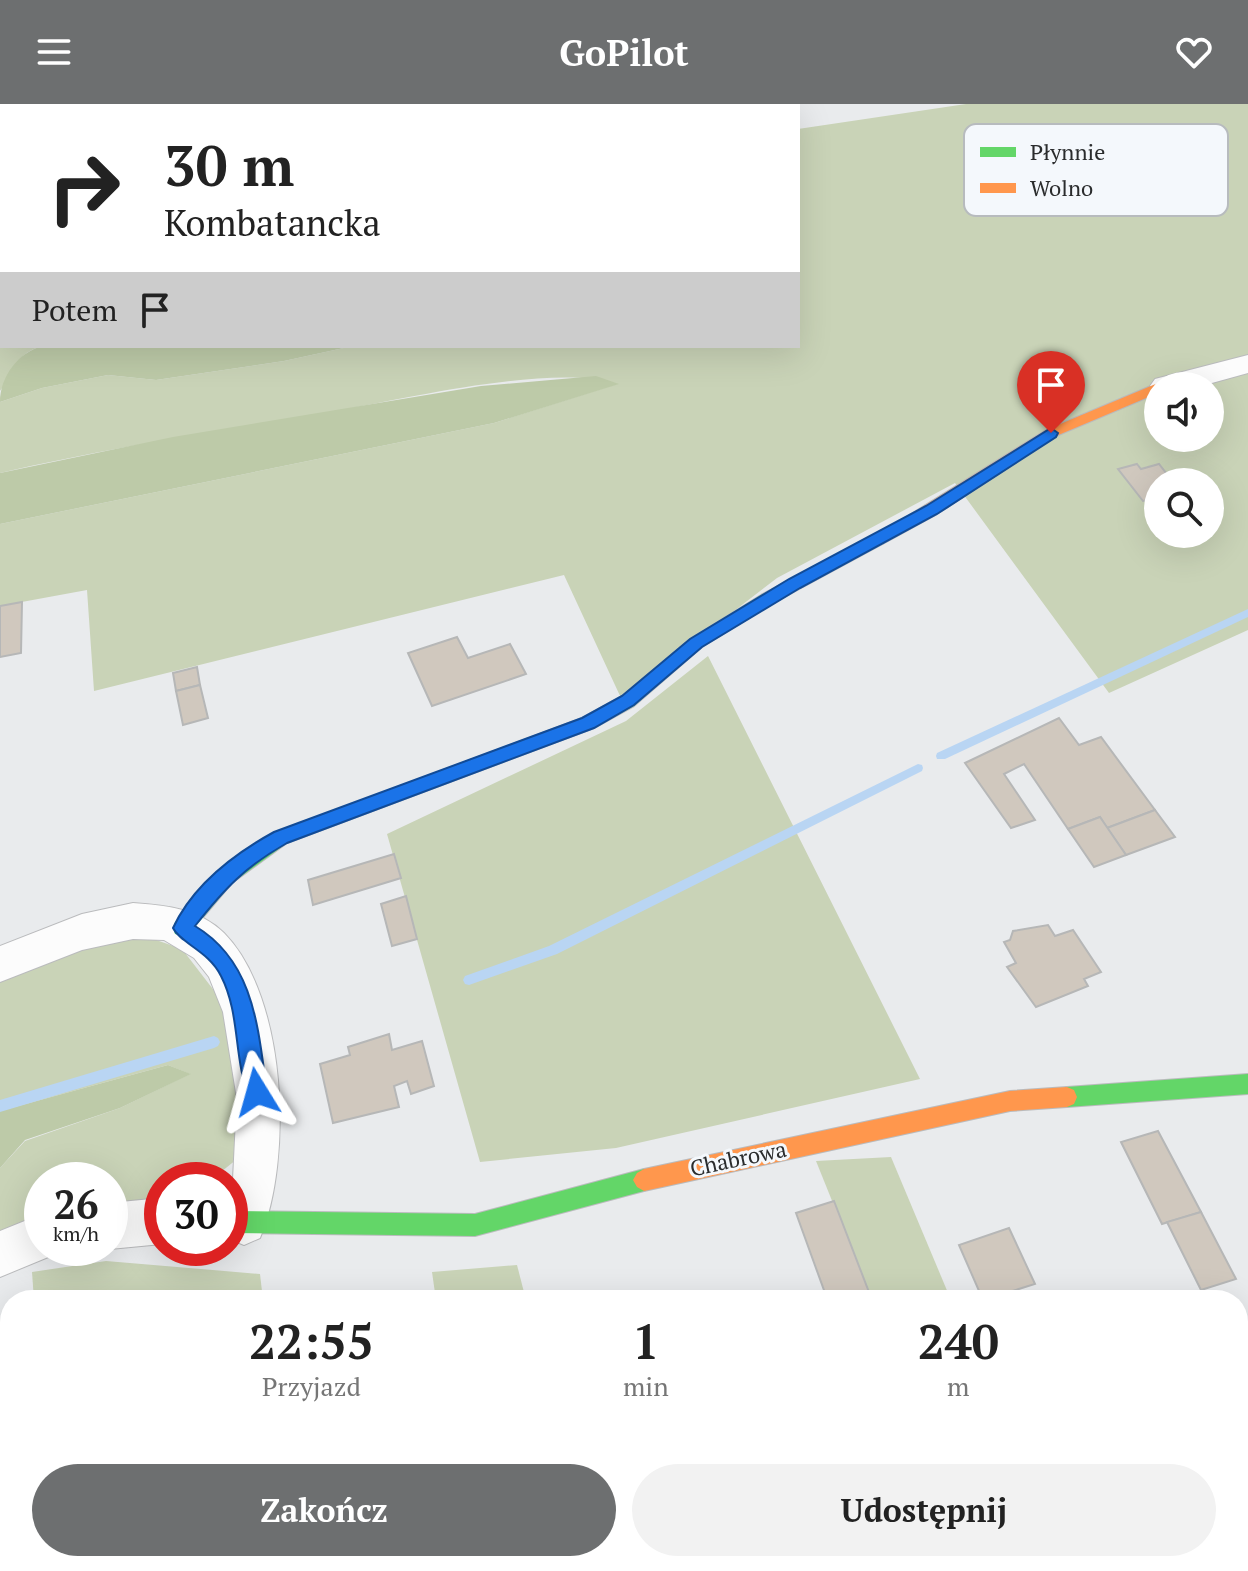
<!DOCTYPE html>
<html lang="pl">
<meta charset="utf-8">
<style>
:root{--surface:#fff;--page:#f2f2f2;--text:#222;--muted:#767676;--accent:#6d6f70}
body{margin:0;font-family:"PT Serif",serif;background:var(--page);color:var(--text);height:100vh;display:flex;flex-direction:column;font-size:30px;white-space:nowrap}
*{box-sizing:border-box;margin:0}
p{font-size:26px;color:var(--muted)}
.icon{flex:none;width:44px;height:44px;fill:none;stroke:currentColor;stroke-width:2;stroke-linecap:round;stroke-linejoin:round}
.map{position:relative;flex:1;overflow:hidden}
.details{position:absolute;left:0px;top:1186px;width:1248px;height:282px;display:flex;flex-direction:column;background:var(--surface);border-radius:32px 32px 0 0;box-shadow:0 8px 32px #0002}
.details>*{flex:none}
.guide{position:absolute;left:0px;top:0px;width:800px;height:244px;box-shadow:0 8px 32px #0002;background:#fff;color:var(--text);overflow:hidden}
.controls{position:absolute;left:1144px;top:268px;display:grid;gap:16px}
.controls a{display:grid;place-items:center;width:80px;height:80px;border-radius:50%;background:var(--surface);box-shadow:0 8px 32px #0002;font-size:40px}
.speed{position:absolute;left:24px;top:1058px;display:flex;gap:16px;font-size:40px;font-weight:700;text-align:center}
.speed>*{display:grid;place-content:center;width:104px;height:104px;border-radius:50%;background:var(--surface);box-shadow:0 8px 32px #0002;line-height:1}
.speed small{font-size:20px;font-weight:400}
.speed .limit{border:12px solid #d22;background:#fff;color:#111}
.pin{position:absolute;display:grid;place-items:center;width:68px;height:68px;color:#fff;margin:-82px -34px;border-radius:50% 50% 50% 0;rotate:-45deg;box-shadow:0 0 8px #0007}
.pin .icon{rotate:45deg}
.me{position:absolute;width:88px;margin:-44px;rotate:352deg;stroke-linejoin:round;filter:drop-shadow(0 0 6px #0008)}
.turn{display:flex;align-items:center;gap:28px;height:168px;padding:0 32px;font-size:36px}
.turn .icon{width:104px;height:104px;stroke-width:2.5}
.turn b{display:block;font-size:56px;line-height:68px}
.then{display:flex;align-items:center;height:76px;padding:0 32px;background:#0003;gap:16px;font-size:30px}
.eta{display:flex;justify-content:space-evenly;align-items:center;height:136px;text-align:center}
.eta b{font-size:48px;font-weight:700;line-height:56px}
.action{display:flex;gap:16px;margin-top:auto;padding:16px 32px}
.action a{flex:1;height:92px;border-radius:48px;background:var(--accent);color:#fff;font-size:32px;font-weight:700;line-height:92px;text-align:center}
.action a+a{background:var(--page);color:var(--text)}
header{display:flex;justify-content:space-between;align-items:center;height:104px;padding:0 32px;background:var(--accent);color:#fff;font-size:36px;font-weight:700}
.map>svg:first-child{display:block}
.green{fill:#c9d3b7;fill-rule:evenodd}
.forest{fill:#bdcaa8}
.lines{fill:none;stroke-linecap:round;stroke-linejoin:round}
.stream{fill:#b9d5f3;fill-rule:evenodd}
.building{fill:#d0c8be;stroke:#b6b7b7;stroke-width:2}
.street-casing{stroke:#babbbd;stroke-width:2}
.fast-casing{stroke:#babbbd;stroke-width:2}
.slow-casing{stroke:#babbbd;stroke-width:2}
.street{fill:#fcfcfc;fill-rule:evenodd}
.fast{fill:#63d668;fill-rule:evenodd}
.slow{fill:#ff974d;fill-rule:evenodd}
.route{fill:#1a73e8;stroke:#114b97;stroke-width:2}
.labels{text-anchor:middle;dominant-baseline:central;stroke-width:6;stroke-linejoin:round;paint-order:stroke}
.street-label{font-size:22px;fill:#2a2c2d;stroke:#f4f8fc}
.key{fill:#f4f8fc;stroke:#b7bbbe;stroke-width:2}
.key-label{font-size:22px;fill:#2a2c2d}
</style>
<header><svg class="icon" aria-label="menu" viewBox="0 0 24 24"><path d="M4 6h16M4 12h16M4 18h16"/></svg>GoPilot<svg class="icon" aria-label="heart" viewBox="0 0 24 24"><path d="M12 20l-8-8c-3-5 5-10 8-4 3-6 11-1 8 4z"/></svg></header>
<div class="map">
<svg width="1248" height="1467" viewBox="0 0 1248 1467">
<rect width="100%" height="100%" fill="#e9ebed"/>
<g class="green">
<path d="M 130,0 L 678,0 L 130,2 Z"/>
<path d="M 966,0 L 1248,0 L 1248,526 L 1109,589 L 955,379 L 777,474 L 621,594 L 564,471 L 94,587 L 87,486 L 0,502 L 0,420 L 494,319 L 617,280 C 556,259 408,294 341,306 C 227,326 113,343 0,369 L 0,298 L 42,284 L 108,271 L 156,276 L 284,257 L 353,242 L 798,242 L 798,25 ZM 1158,282 L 1210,282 L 1210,334 L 1158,334 ZM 1158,378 L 1210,378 L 1210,430 L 1158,430 Z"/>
<path d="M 0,187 L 2,242 L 43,242 C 15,249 16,266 0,287 Z"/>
<path d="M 708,552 L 920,975 L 616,1044 L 480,1058 L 387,730 L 626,617 Z"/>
<path d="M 136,829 L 182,845 L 219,893 L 234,940 L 242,1051 L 211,1076 L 162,1076 L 162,1093 L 110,1101 L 110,1076 L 42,1076 L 42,1111 L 0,1128 L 0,1064 L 25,1037 L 120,1004 L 190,970 L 168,961 L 0,1007 L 0,872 Z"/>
<path d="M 891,1053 L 951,1196 L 872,1196 L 816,1057 Z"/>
<path d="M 106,1157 L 260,1170 L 263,1196 L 34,1196 L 32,1168 Z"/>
<path d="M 517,1161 L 526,1196 L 436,1196 L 432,1168 Z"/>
<path d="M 51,1458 L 289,1458 L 291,1467 L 52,1467 Z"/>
<path d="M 482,1458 L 597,1458 L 600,1467 L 484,1467 Z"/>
<path d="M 978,1458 L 1062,1458 L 1065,1467 L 982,1467 Z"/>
</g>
<g class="forest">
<path d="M 43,242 L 353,242 L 284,257 L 156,276 L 108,271 L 42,284 L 0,298 C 0,273 18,248 43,242 Z"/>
<path d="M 596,272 L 619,280 L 494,319 L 0,420 L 0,369 L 173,333 L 481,282 Z"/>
<path d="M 168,961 L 191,970 L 120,1004 L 25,1036 L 0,1064 L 0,1007 Z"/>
</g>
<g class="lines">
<g class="stream">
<path d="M 1248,505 L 1248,513 L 945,655 L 937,655 L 936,652 L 937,649 Z"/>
<path d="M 918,660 L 922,661 L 923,664 L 922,667 L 557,850 L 469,881 L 465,880 L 463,876 L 465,872 L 549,842 Z"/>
<path d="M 214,932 L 218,934 L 220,938 L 218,942 L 214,944 L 0,1008 L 0,996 Z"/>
</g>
</g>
<g class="building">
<path d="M 1137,360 L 1141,365 L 1159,360 L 1173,378 L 1158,378 L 1158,394 L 1143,397 L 1118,365 Z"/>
<path d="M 22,498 L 21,549 L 0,553 L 0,502 Z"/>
<path d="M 457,533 L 468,554 L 510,540 L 526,570 L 432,602 L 408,549 Z"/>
<path d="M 197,563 L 200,581 L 176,587 L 173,569 Z"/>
<path d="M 200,581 L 208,614 L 183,621 L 176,587 Z"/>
<path d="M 1059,614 L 1079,641 L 1101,633 L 1155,706 L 1107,724 L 1100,713 L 1068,725 L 1024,660 L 1004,670 L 1035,716 L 1011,724 L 965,659 Z"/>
<path d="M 1155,706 L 1175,733 L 1126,751 L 1107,724 Z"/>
<path d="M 1100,713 L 1126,751 L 1094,763 L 1068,725 Z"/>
<path d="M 394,750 L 401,774 L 313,801 L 308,776 Z"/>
<path d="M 406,792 L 417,835 L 392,842 L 381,800 Z"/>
<path d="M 1048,821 L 1055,832 L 1073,826 L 1101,868 L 1084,875 L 1088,882 L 1036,903 L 1007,863 L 1016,859 L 1004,838 L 1010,836 L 1013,827 Z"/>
<path d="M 389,930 L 392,946 L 422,937 L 434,982 L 411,990 L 407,977 L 394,982 L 399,1003 L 333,1019 L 320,960 L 350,951 L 348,943 Z"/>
<path d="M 1158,1027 L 1201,1108 L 1162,1120 L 1121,1038 Z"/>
<path d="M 834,1097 L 872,1196 L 804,1196 L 825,1189 L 796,1109 Z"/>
<path d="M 1201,1108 L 1236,1175 L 1201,1186 L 1167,1118 Z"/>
<path d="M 1009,1124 L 1035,1180 L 983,1196 L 959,1141 Z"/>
<path d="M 10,1215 L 10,1290 L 0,1294 L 0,1218 Z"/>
<path d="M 338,1458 L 431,1458 L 432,1467 L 339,1467 Z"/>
</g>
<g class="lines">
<g class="street-casing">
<g id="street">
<path d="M 1248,251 L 1248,269 L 1201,282 L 1158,282 L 1158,290 L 1150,282 L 1155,275 Z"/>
<path d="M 133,799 C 165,801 200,805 224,829 C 287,893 293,1055 260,1134 L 244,1141 L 230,1135 L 237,995 L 223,908 L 209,873 L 194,854 L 164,836 L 133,835 L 82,846 L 0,878 L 0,842 L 82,810 Z"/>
<path d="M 162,1094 L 162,1140 L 110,1145 L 108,1144 L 110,1099 Z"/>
<path d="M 42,1110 L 42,1144 L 60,1144 L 58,1149 L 0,1173 L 0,1127 Z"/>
</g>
</g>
<g class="fast-casing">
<g id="fast">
<path d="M 879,429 L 887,435 L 884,439 L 773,499 L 702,543 L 634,602 L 594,624 L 287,739 L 232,779 L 189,830 L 182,832 L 175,830 L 173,824 L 175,818 L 220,767 L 275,729 L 582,614 L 622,592 L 690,535 L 761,491 Z"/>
<path d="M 1248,970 L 1248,990 L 1067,1003 L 1060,1000 L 1057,993 L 1060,986 L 1067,983 Z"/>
<path d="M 644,1065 L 651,1069 L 655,1076 L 651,1083 L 644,1087 L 475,1132 L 230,1129 L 230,1107 L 475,1110 Z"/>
</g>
</g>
<g class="slow-casing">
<g id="slow">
<path d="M 1158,279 L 1164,282 L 1158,282 L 1158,289 L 1056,332 L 937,410 L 884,439 L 879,441 L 871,435 L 1046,326 Z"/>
<path d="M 1067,983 L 1074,986 L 1077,993 L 1074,1000 L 1067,1003 L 1010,1007 L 644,1087 L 637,1083 L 633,1076 L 637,1069 L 644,1065 L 1010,987 Z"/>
</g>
</g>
<use href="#street" class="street"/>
<use href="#fast" class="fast"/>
<use href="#slow" class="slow"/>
</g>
<path class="route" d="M 1051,324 L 1058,329 L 1056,333 L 937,410 L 800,484 L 702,543 L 634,601 L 594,624 L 287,739 C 245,763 225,784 195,822 C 255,858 258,925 267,988 L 264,995 L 257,998 L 250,995 C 233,956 241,911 221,872 C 209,847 180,839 173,824 C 193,781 234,750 274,728 L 582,614 L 622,592 L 690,535 L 789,475 L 926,402 Z"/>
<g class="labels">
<g class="street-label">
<text transform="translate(738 1054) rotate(-12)">Chabrowa</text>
</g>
</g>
<rect x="964" y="20" width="264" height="92" rx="12" class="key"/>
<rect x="980" y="43" width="36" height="10" fill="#63d668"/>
<rect x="980" y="79" width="36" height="10" fill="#ff974d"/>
<g class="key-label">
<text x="1030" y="56">Płynnie</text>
<text x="1030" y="92">Wolno</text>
</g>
</svg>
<div class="controls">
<a><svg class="icon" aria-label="sound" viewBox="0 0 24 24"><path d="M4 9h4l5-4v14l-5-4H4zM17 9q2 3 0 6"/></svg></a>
<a><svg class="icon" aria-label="search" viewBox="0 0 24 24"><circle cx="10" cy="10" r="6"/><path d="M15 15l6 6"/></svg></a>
</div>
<div class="speed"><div>26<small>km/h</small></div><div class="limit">30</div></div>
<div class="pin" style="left:1051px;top:329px;background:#d93025"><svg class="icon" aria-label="arrive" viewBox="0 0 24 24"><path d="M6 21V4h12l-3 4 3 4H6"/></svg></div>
<svg class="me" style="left:257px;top:988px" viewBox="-20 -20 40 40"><path d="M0-17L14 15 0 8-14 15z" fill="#1a73e8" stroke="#fff" stroke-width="4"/></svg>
<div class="guide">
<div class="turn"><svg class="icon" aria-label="right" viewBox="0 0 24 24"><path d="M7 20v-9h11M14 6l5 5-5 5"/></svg><div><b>30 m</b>Kombatancka</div></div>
<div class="then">Potem<svg class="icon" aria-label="arrive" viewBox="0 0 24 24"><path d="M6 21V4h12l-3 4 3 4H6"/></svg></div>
</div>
<section class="details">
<div class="eta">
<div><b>22:55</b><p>Przyjazd</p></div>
<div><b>1</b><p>min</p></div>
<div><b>240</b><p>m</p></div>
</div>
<div class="action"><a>Zakończ</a><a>Udostępnij</a></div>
</section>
</div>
